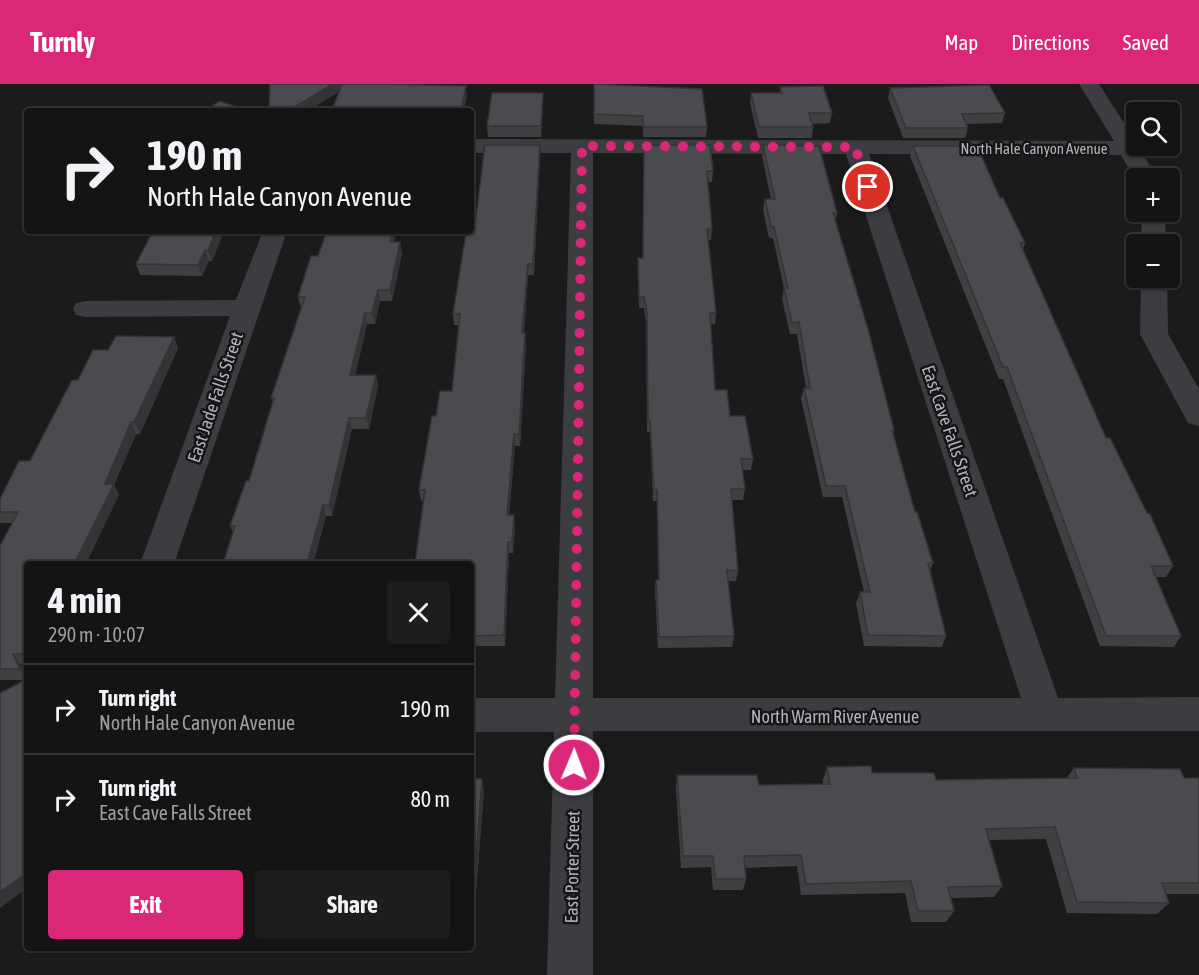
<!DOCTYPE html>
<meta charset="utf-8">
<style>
:root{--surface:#141415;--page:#1d1d1e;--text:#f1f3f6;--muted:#9d9ea0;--line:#333334;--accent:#db2777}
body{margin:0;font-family:"Asap Condensed",sans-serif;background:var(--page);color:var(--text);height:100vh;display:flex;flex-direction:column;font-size:22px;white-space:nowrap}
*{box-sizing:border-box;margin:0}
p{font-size:20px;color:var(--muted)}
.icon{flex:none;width:33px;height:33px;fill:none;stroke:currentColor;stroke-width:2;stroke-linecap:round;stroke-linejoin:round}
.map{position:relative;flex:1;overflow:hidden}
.details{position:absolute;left:24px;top:477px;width:450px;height:390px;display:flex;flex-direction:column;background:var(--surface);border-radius:6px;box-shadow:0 2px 4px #0004,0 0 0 2px var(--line)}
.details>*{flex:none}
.top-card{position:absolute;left:24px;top:24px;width:450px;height:126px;border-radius:6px;box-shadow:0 2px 4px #0004,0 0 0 2px var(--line);background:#141415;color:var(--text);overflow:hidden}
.buttons{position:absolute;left:1126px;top:18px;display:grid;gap:12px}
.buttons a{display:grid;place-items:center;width:54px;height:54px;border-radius:6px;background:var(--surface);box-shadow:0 2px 4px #0004,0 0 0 2px var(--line);font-size:30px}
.pin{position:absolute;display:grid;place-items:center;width:51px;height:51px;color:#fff;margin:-26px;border:3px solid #fff;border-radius:50%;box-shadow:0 2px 6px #0007}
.me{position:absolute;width:66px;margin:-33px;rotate:1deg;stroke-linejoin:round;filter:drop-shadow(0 0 4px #0008)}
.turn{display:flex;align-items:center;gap:21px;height:126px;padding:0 24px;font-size:27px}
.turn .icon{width:78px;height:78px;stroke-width:2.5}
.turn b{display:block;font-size:42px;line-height:51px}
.round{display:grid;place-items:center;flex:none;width:63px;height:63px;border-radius:6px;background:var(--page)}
.summary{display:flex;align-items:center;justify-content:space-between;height:102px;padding:0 24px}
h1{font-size:36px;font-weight:700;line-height:45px}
.action{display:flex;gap:12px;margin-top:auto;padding:12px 24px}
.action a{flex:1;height:69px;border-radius:6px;background:var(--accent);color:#fff;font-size:24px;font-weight:700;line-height:69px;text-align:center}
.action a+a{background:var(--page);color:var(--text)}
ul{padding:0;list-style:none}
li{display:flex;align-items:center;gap:18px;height:90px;padding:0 24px;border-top:2px solid var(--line)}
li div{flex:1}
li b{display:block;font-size:22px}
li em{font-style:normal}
header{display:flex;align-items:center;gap:36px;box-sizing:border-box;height:84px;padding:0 30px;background:var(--accent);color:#fff}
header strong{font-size:28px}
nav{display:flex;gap:33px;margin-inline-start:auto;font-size:21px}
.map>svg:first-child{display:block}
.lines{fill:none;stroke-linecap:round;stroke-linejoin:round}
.minor{fill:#3c3d41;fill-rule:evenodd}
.wall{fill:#404043}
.shaded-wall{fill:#343437}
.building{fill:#4a4b4e;stroke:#343437;stroke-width:1.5}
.route{stroke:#db2777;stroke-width:10;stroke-dasharray:0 18}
.labels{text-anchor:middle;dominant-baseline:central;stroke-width:5;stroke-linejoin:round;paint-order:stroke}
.far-street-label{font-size:15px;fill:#afb3ba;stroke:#161617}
.street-label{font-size:18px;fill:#afb3ba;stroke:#161617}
</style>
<header>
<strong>Turnly</strong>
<nav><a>Map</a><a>Directions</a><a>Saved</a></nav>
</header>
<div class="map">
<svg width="1199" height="891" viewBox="0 0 1199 891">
<rect width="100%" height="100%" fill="#1b1b1c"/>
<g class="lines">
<g class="minor">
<path d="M 1079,0 L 1099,0 L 1140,64 L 1156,94 L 1137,94 L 1137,99 L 1121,71 L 869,70 L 1058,614 L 1199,613 L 1199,647 L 593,647 L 593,891 L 547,891 L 554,648 L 471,648 L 471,614 L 555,614 L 571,69 L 471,69 L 471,55 L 1114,57 ZM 593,69 L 846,70 L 1021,614 L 593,614 Z"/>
<path d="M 1141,128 L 1165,128 L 1166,160 L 1142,160 Z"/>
<path d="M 263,147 L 287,147 L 174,480 L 140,480 L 230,232 L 86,233 L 76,231 L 73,225 L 76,219 L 86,217 L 236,216 Z"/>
<path d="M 1141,194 L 1167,194 L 1168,250 L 1199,305 L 1199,342 L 1188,339 L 1140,250 Z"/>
</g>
</g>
<g class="wall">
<path d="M 594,0 L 707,43 L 706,53 L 643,53 L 643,42 L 594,40 Z"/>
<path d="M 780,3 L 832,29 L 830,39 L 812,40 L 813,43 L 812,54 L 758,54 L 750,19 L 751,9 L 780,9 Z"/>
<path d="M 890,4 L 1005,29 L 1002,39 L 967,40 L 968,44 L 965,54 L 903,54 L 888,14 Z"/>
<path d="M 543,19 L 541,53 L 488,53 L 487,42 Z"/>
<path d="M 540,61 L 540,71 L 534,191 L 528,191 L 524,249 L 526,260 L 520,362 L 515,362 L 509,431 L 515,442 L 513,469 L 509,469 L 505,562 L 471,562 L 471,480 L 423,417 L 421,417 L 419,406 L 436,332 L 452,307 L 459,241 L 454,241 L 453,230 L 474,149 Z"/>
<path d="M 644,61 L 713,87 L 712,98 L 708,98 L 712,145 L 711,156 L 708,156 L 716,229 L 715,240 L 710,240 L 715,306 L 753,375 L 751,386 L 742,386 L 745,405 L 743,416 L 732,416 L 738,487 L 736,497 L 728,497 L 734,552 L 732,563 L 658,564 L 655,507 L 656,496 L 658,496 L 657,417 L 653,417 L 650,348 L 647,348 L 646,240 L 644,224 L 639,224 L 638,174 L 643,174 Z"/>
<path d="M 763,61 L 837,129 L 835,137 L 894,346 L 893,350 L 915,428 L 933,479 L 930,487 L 946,552 L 942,563 L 864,562 L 856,519 L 860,508 L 864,508 L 842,413 L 823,413 L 801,315 L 804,304 L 806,304 L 797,250 L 790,250 L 782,215 L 784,204 L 773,154 L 769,154 L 763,126 L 765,115 L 771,115 L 762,72 Z"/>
<path d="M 913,62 L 1025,159 L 1023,165 L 1106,354 L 1173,482 L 1166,493 L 1156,493 L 1181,552 L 1174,563 L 1100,562 L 1003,295 L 999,295 L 910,72 Z"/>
<path d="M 224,147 L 212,177 L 209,177 L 202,192 L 140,191 L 136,180 Z"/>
<path d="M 327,147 L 396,147 L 394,158 L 402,169 L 392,217 L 380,217 L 375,240 L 367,240 L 355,291 L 378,302 L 369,345 L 352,345 L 332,432 L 326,432 L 313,480 L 223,480 L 233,448 L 230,442 L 249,397 L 273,318 L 271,314 L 301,224 L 298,213 L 318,172 Z"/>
<path d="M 174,253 L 178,264 L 140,350 L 136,350 L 114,401 L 119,411 L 27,480 L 27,580 L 21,580 L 27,594 L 27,596 L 0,596 L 0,462 L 12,439 L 1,439 L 0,438 L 0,415 L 30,377 L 78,296 L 108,266 Z"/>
<path d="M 827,683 L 936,696 L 1066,695 L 1074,684 L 1184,694 L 1199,694 L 1199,810 L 1166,810 L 1169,819 L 1157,830 L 1067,829 L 1046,755 L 989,756 L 1002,802 L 994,813 L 951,814 L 954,827 L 946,838 L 911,838 L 905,809 L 801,811 L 797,782 L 745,784 L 746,795 L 743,806 L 713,806 L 711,783 L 681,784 L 676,704 L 677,691 L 759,701 L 823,700 L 823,696 Z"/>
<path d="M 471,695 L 484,706 L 475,821 L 471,821 Z"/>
</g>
<g class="shaded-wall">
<path d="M 333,0 L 350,0 L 350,1 L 308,27 L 288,27 Z"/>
<path d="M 466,2 L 467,13 L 464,27 L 461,27 Z"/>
<path d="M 543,9 L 543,19 L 541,53 L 541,42 Z"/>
<path d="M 540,61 L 540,71 L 534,191 L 533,180 Z"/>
<path d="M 216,147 L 224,147 L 212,177 L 208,166 Z"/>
<path d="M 392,147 L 396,147 L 392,169 L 390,158 Z"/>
<path d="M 400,158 L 402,169 L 392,217 L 390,206 Z"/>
<path d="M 205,166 L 209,177 L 202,192 L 198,181 Z"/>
<path d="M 528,180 L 528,191 L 523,260 L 522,249 Z"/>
<path d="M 378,206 L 380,217 L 375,240 L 372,229 Z"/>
<path d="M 365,229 L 367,240 L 353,302 L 350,291 Z"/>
<path d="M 525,249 L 526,260 L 520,362 L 519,351 Z"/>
<path d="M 174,253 L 178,264 L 140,350 L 134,338 Z"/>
<path d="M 376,291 L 378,302 L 369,345 L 366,334 Z"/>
<path d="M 349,334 L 352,345 L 332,432 L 329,421 Z"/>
<path d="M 131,338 L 136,350 L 114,401 L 119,411 L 86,480 L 74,480 L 105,400 Z"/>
<path d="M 514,350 L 515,362 L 508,442 L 507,431 Z"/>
<path d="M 323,421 L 326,432 L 313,480 L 307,480 Z"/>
<path d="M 514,431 L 515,442 L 513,469 L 512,458 Z"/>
<path d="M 508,458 L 509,469 L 505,562 L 504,551 Z"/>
<path d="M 13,570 L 21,580 L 27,594 L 20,585 Z"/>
<path d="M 482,695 L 484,706 L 475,821 L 473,811 Z"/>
<path d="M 27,789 L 27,804 L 0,824 L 0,808 Z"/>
</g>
<g class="building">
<path d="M 270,0 L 333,0 L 288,27 L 269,27 Z"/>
<path d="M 342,0 L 382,0 L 466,2 L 461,27 L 332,27 Z"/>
<path d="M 594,0 L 702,5 L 707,43 L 643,43 L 643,32 L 594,30 Z"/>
<path d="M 989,1 L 1005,29 L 962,30 L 968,44 L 906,44 L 890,4 Z"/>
<path d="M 823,2 L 832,29 L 809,29 L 813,43 L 759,43 L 751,9 L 782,9 L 780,3 Z"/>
<path d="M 492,9 L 543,9 L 541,42 L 487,42 Z"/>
<path d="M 220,17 L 247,27 L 204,27 Z"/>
<path d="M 485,61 L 540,61 L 533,180 L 528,180 L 522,249 L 525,249 L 519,351 L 514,350 L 507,431 L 514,431 L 512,458 L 508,458 L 504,551 L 471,552 L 471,480 L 415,480 L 425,406 L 419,406 L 432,332 L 436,332 L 440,307 L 452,307 L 460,230 L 453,230 L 466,149 L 474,149 Z"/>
<path d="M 644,61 L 710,61 L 713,87 L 707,87 L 712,145 L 707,145 L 716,229 L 710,229 L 715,306 L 727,306 L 730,332 L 745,332 L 753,375 L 741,375 L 745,405 L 731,405 L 738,487 L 727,486 L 734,552 L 659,553 L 656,496 L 659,496 L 657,406 L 654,406 L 650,337 L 648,337 L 647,229 L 644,213 L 639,213 L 638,174 L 643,174 Z"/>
<path d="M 763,61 L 819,62 L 837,129 L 833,129 L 868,245 L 894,346 L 892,346 L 915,428 L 917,428 L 933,479 L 928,479 L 946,552 L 868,551 L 860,508 L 870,508 L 845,402 L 826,402 L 804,304 L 810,304 L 799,238 L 792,239 L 784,204 L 788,204 L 774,143 L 771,143 L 765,115 L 775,115 Z"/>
<path d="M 913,62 L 977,62 L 1000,114 L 1003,114 L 1025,159 L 1020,159 L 1106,354 L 1110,354 L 1147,429 L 1150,430 L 1173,482 L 1151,482 L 1181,552 L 1106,552 L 1007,283 L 1003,283 Z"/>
<path d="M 153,147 L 216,147 L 208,166 L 205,166 L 198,181 L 136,180 Z"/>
<path d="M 327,147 L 392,147 L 390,158 L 400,158 L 390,206 L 378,206 L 372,229 L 365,229 L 350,291 L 376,291 L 366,334 L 349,334 L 329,421 L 323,421 L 307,480 L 223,480 L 235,442 L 230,442 L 246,397 L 249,397 L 274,314 L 271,314 L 305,213 L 298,213 L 311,172 L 318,172 Z"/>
<path d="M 116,252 L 174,253 L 134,338 L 131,338 L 105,400 L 114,400 L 74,480 L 27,480 L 27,570 L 13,570 L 20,585 L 0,585 L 0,462 L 18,428 L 0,428 L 0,415 L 19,377 L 30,377 L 72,296 L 78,296 L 93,266 L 108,266 Z"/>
<path d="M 25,596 L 27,600 L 27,789 L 0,808 L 0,609 Z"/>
<path d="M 871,682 L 872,689 L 934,689 L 936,696 L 1077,694 L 1074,684 L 1180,685 L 1184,694 L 1199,694 L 1199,799 L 1162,799 L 1169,819 L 1077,818 L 1055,743 L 986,745 L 1002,802 L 948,803 L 954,827 L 918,827 L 911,797 L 806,800 L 801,771 L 744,772 L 746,795 L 715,795 L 713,772 L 683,772 L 677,691 L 757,691 L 759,701 L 830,700 L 827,683 Z"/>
<path d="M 471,695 L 482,695 L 473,811 L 471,811 Z"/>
</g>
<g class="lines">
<path class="route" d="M 574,681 L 582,62 L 855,63 L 868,103"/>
</g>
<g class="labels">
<g class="far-street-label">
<text x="1034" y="64">North Hale Canyon Avenue</text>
</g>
<g class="street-label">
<text transform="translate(215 313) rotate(-71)">East Jade Falls Street</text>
<text transform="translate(950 347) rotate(71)">East Cave Falls Street</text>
<text x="835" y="632">North Warm River Avenue</text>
<text transform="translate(572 783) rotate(-89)">East Porter Street</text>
</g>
</g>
</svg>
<div class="buttons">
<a><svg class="icon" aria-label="search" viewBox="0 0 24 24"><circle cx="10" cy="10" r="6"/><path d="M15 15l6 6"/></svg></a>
<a>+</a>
<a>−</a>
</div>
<div class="pin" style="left:868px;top:103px;background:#d93025"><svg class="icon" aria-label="arrive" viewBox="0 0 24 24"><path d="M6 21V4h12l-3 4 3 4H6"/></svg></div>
<svg class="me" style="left:574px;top:681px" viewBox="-20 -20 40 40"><circle r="17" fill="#db2777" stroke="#fff" stroke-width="3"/><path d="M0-11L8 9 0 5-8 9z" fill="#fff"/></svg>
<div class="top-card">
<div class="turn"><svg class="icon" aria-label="right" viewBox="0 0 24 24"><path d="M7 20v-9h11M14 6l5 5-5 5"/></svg><div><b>190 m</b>North Hale Canyon Avenue</div></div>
</div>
<section class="details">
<div class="summary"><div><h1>4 min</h1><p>290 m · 10:07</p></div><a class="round"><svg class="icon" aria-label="close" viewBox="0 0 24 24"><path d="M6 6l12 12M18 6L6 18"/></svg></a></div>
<ul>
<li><svg class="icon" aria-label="right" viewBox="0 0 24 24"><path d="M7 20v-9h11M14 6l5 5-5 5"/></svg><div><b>Turn right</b><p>North Hale Canyon Avenue</p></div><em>190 m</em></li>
<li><svg class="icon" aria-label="right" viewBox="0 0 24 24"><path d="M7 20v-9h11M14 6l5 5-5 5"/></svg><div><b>Turn right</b><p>East Cave Falls Street</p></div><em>80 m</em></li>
</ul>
<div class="action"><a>Exit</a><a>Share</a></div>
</section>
</div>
